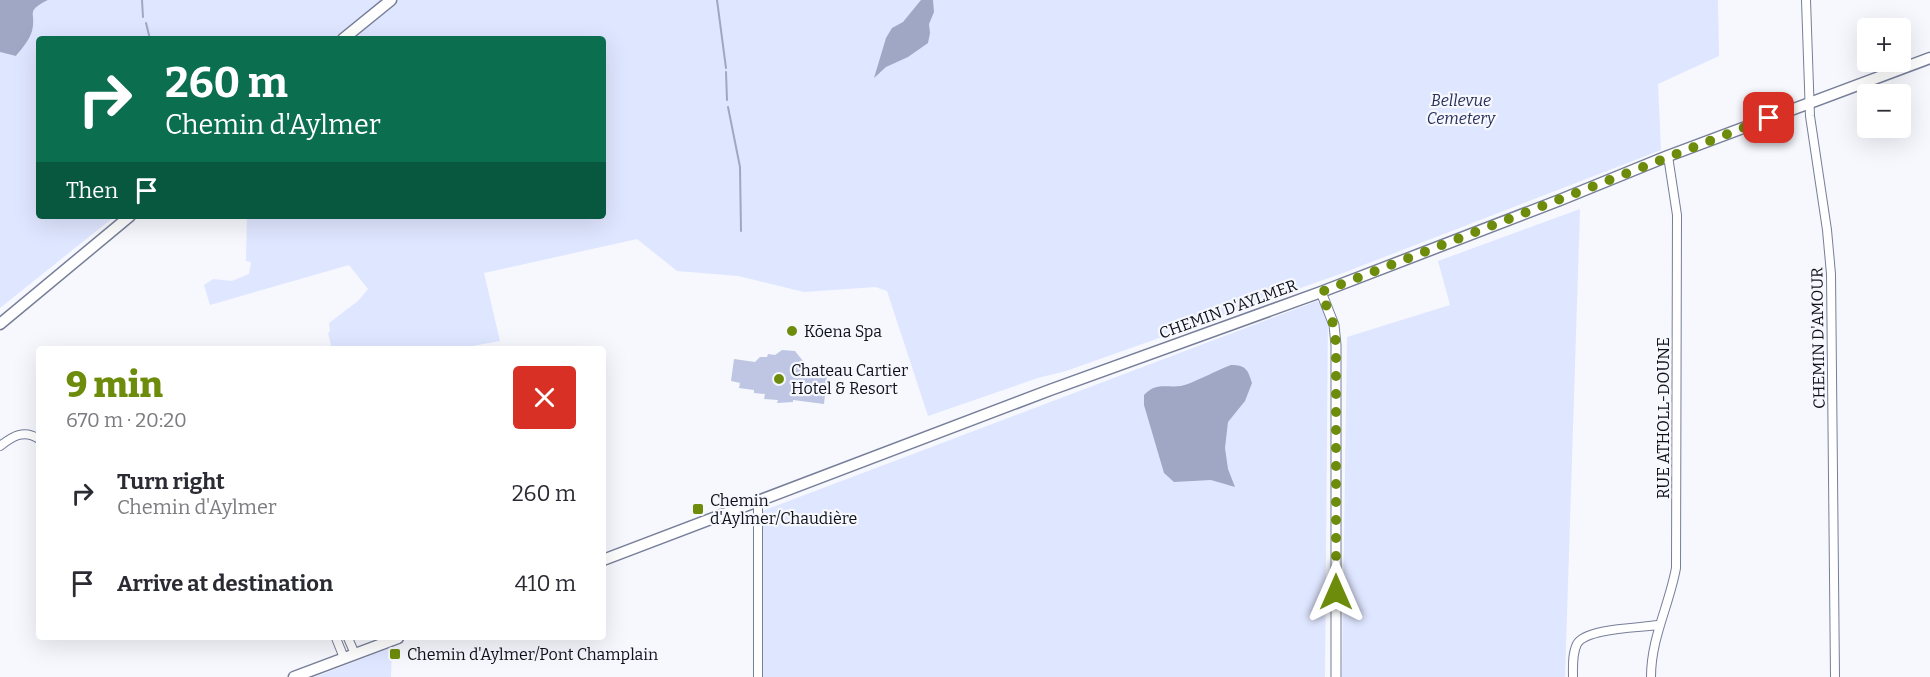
<!DOCTYPE html>
<meta charset="utf-8">
<style>
:root{--surface:#fff;--page:#f2f2f3;--text:#2b2b33;--muted:#7c7c81;--accent:#6e8c0c}
body{margin:0;font-family:Bitter,serif;background:var(--page);color:var(--text);height:100vh;display:flex;flex-direction:column;font-size:22px;white-space:nowrap}
*{box-sizing:border-box;margin:0}
p{font-size:20px;color:var(--muted)}
.icon{flex:none;width:33px;height:33px;fill:none;stroke:currentColor;stroke-width:2;stroke-linecap:round;stroke-linejoin:round}
.map{position:relative;flex:1;overflow:hidden}
.drawer{position:absolute;left:36px;top:346px;width:570px;height:294px;display:flex;flex-direction:column;background:var(--surface);border-radius:6px;box-shadow:0 6px 24px #0002}
.drawer>*{flex:none}
.top-card{position:absolute;left:36px;top:36px;width:570px;height:183px;border-radius:6px;box-shadow:0 6px 24px #0002;background:#0b6e4f;color:#fff;overflow:hidden}
.fabs{position:absolute;left:1857px;top:18px;display:grid;gap:12px}
.fabs a{display:grid;place-items:center;width:54px;height:54px;border-radius:6px;background:var(--surface);box-shadow:0 6px 24px #0002;font-size:30px}
.pin{position:absolute;display:grid;place-items:center;width:51px;height:51px;color:#fff;margin:-26px;border-radius:12px;box-shadow:0 3px 9px #0006}
.me{position:absolute;width:66px;margin:-33px;rotate:0deg;stroke-linejoin:round;filter:drop-shadow(0 0 4px #0008)}
.turn{display:flex;align-items:center;gap:21px;height:126px;padding:0 30px;font-size:27px}
.turn .icon{width:78px;height:78px;stroke-width:2.5}
.turn b{display:block;font-size:42px;line-height:51px}
.then{display:flex;align-items:center;height:57px;padding:0 30px;background:#0003;gap:12px;font-size:22px}
.round{display:grid;place-items:center;flex:none;width:63px;height:63px;border-radius:6px;background:var(--page)}
.head{display:flex;align-items:center;justify-content:space-between;height:102px;padding:0 30px}
h1{font-size:36px;font-weight:800;line-height:45px;color:var(--accent)}
ul{padding:0;list-style:none}
li{display:flex;align-items:center;gap:18px;height:90px;padding:0 30px}
li div{flex:1}
li b{display:block;font-size:22px}
li em{font-style:normal}
.map>svg:first-child{display:block}
.green{fill:#dfe6ff}
.water{fill:#a0a7c5}
.lines{fill:none;stroke-linecap:round;stroke-linejoin:round}
.stream{stroke:#a0a7c5;stroke-width:2}
.building{fill:#bec6e4}
.minor-casing{stroke:#777e99;stroke-width:10}
.tertiary-casing{stroke:#777e99;stroke-width:11}
.secondary-casing{stroke:#777e99;stroke-width:13}
.minor{stroke:#fff;stroke-width:8}
.tertiary{stroke:#fff;stroke-width:9}
.secondary{stroke:#fff;stroke-width:10}
.route{stroke:#6e8c0c;stroke-width:10;stroke-dasharray:0 18}
.poi-dot{fill:#6e8c0c;stroke:#f6f8fe;stroke-width:2}
.labels{text-anchor:middle;dominant-baseline:central;stroke-width:4.5;stroke-linejoin:round;paint-order:stroke}
.park-label{font-size:16px;font-style:italic;fill:#293059;stroke:#f6f8fe}
.street-label{font-size:16px;fill:#0e101a;stroke:#f6f8fe}
.poi-label{font-size:16px;fill:#0e101a;stroke:#f6f8fe;text-anchor:start}
</style>
<div class="map">
<svg width="1930" height="677" viewBox="0 0 1930 677">
<rect width="100%" height="100%" fill="#f6f8fe"/>
<g class="green">
<path d="M 48,0 L 1718,0 L 1719,56 L 1658,84 L 1661,150 L 1343,273 L 1066,371 L 1038,378 L 928,416 L 887,291 L 875,287 L 804,292 L 738,276 L 677,271 L 637,239 L 484,273 L 500,341 L 455,349 L 332,349 L 328,333 L 330,331 L 329,323 L 358,301 L 368,289 L 349,265 L 210,305 L 204,285 L 213,279 L 232,281 L 249,274 L 251,262 L 246,261 L 247,216 L 603,216 L 603,39 L 39,39 L 39,216 L 115,216 L 0,308 L 0,52 L 17,56 C 21,48 27,39 31,30 C 38,13 23,12 48,0 Z"/>
<path d="M 1580,209 L 1565,677 L 1342,677 L 1347,337 L 1450,305 L 1438,261 Z"/>
<path d="M 1317,301 L 1328,312 L 1325,677 L 756,677 L 757,513 Z"/>
<path d="M 392,647 L 391,677 L 315,677 Z"/>
</g>
<g class="water">
<path d="M 0,0 L 48,0 C 24,12 37,12 32,31 C 29,41 22,48 16,56 L 0,52 Z"/>
<path d="M 921,0 L 933,0 L 934,12 L 929,24 L 930,33 L 928,43 L 908,57 L 886,67 L 874,78 L 886,38 L 892,28 L 903,22 Z"/>
<path d="M 1231,365 C 1246,365 1248,370 1252,383 L 1245,401 L 1228,422 L 1225,448 L 1228,469 L 1235,487 L 1211,480 L 1174,482 L 1164,473 L 1144,405 L 1144,395 C 1156,382 1166,388 1181,386 C 1194,383 1217,370 1231,365 Z"/>
</g>
<g class="lines">
<g class="stream">
<path d="M 142,0 L 143,17"/>
<path d="M 717,0 L 726,68"/>
<path d="M 146,23 L 150,39"/>
<path d="M 726,72 L 727,100"/>
<path d="M 728,107 L 740,167 L 741,231"/>
</g>
</g>
<path class="building" d="M 782,350 L 795,351 L 807,366 L 807,373 L 827,376 L 824,404 L 793,400 L 793,402 L 777,403 L 778,400 L 764,399 L 765,394 L 754,393 L 754,390 L 739,388 L 740,383 L 731,381 L 734,359 L 755,362 L 760,357 L 767,357 L 768,354 L 775,355 Z"/>
<g class="lines">
<g class="minor-casing">
<g id="minor">
<path d="M 1806,0 L 1810,116 L 1827,230 L 1831,274 L 1835,677"/>
<path d="M 0,446 C 13,436 24,429 39,439"/>
<path d="M 758,501 L 758,677"/>
<path d="M 336,638 L 344,658"/>
<path d="M 348,638 L 355,654"/>
<path d="M 1573,677 C 1573,667 1572,654 1577,644 C 1586,628 1640,628 1658,625"/>
<path d="M 1651,677 C 1651,638 1669,606 1676,568 L 1677,215 L 1668,156"/>
</g>
</g>
<g class="tertiary-casing">
<path id="tertiary" d="M 1321,292 L 1334,325 L 1336,345 L 1336,677"/>
</g>
<g class="secondary-casing">
<g id="secondary">
<path d="M 343,39 L 391,0"/>
<path d="M 0,324 L 130,216"/>
<path d="M 603,560 L 1050,390 L 1321,292 L 1560,200 L 1668,156 L 1930,58"/>
<path d="M 294,677 L 398,638"/>
</g>
</g>
<use href="#minor" class="minor"/>
<use href="#tertiary" class="tertiary"/>
<use href="#secondary" class="secondary"/>
</g>
<g class="lines">
<path class="route" d="M 1336,592 L 1336,345 L 1334,326 L 1321,292 L 1769,118"/>
</g>
<g class="poi-dot">
<circle cx="792" cy="331" r="6"/>
<circle cx="779" cy="379" r="6"/>
<rect x="692" y="503" width="12" height="12" rx="3"/>
<rect x="389" y="648" width="12" height="12" rx="3"/>
</g>
<g class="labels">
<g class="park-label">
<text x="1461" y="100">Bellevue<tspan x="1461" dy="18">Cemetery</tspan></text>
</g>
<g class="street-label">
<text transform="translate(1228 309) rotate(-20)">CHEMIN D'AYLMER</text>
<text transform="translate(1818 338) rotate(-91)">CHEMIN D'AMOUR</text>
<text transform="translate(1663 418) rotate(-90)">RUE ATHOLL-DOUNE</text>
</g>
<g class="poi-label">
<text x="804" y="331">Kōena Spa</text>
<text x="791" y="370">Chateau Cartier<tspan x="791" dy="18">Hotel &amp; Resort</tspan></text>
<text x="710" y="500">Chemin<tspan x="710" dy="18">d'Aylmer/Chaudière</tspan></text>
<text x="407" y="654">Chemin d'Aylmer/Pont Champlain</text>
</g>
</g>
</svg>
<div class="fabs">
<a>+</a>
<a>−</a>
</div>
<div class="pin" style="left:1769px;top:118px;background:#d93025"><svg class="icon" aria-label="arrive" viewBox="0 0 24 24"><path d="M6 21V4h12l-3 4 3 4H6"/></svg></div>
<svg class="me" style="left:1336px;top:592px" viewBox="-20 -20 40 40"><path d="M0-17L14 15 0 8-14 15z" fill="#6e8c0c" stroke="#fff" stroke-width="4"/></svg>
<div class="top-card">
<div class="turn"><svg class="icon" aria-label="right" viewBox="0 0 24 24"><path d="M7 20v-9h11M14 6l5 5-5 5"/></svg><div><b>260 m</b>Chemin d'Aylmer</div></div>
<div class="then">Then<svg class="icon" aria-label="arrive" viewBox="0 0 24 24"><path d="M6 21V4h12l-3 4 3 4H6"/></svg></div>
</div>
<section class="drawer">
<div class="head"><div><h1>9 min</h1><p>670 m · 20:20</p></div><a class="round" style="background:#d93025;color:#fff"><svg class="icon" aria-label="close" viewBox="0 0 24 24"><path d="M6 6l12 12M18 6L6 18"/></svg></a></div>
<ul>
<li><svg class="icon" aria-label="right" viewBox="0 0 24 24"><path d="M7 20v-9h11M14 6l5 5-5 5"/></svg><div><b>Turn right</b><p>Chemin d'Aylmer</p></div><em>260 m</em></li>
<li><svg class="icon" aria-label="arrive" viewBox="0 0 24 24"><path d="M6 21V4h12l-3 4 3 4H6"/></svg><div><b>Arrive at destination</b></div><em>410 m</em></li>
</ul>
</section>
</div>
